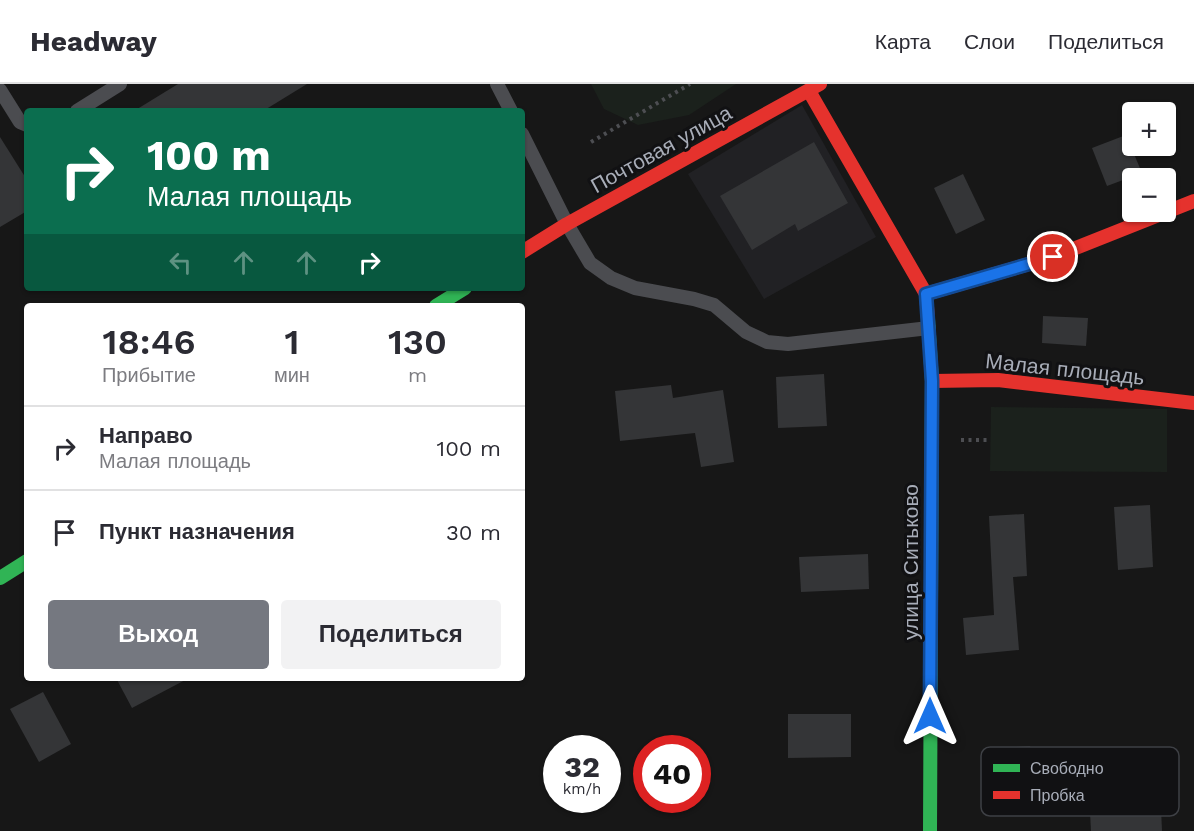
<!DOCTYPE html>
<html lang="ru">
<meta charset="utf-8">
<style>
:root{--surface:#fff;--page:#f2f2f3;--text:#2b2b33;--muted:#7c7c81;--line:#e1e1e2;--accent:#757880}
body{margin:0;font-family:"Work Sans",sans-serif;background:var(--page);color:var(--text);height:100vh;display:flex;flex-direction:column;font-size:22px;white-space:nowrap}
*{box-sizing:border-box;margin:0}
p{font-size:20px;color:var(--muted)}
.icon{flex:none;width:33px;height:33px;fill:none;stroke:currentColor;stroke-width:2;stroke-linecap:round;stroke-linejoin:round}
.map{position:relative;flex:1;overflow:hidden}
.sheet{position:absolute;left:24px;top:219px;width:501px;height:378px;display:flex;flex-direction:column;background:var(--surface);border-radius:6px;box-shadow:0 2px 4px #0004}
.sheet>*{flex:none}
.hud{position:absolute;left:24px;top:24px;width:501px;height:183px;border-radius:6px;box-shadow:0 2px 4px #0004;background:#0b6e4f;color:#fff;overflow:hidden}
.fabs{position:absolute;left:1122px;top:18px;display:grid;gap:12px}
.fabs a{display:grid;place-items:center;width:54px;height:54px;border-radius:6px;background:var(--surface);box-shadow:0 2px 4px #0004;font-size:30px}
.speed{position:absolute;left:543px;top:651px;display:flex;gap:12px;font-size:30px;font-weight:700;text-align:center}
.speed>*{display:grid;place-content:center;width:78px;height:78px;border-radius:50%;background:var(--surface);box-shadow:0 2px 4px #0004;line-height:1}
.speed small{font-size:15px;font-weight:400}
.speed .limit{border:9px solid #d22;background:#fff;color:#111}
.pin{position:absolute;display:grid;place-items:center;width:51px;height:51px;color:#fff;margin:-26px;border:3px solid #fff;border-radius:50%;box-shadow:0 2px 6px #0007}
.me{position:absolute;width:66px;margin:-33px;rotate:0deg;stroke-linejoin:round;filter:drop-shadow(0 0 4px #0008)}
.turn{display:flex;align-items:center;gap:21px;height:126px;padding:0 24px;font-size:27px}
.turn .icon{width:78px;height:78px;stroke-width:2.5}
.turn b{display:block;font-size:42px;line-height:51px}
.lanes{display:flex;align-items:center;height:57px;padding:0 24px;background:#0003;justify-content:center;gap:30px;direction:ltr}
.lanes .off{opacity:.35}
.eta{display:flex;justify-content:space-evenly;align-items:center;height:102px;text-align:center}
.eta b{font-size:36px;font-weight:600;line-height:42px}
.button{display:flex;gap:12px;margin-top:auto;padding:12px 24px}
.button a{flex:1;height:69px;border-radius:6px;background:var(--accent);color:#fff;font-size:24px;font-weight:600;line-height:69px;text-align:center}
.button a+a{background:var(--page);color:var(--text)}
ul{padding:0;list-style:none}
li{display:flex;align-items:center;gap:18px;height:84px;padding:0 24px;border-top:2px solid var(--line)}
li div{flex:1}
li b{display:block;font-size:22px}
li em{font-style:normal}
header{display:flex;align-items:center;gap:36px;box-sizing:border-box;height:84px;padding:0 30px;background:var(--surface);border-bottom:2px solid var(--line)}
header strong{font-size:28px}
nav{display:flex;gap:33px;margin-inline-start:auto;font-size:21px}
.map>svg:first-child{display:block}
.built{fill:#212124}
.green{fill:#1b211c}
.building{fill:#343537}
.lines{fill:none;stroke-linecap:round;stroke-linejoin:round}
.path{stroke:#4d4e52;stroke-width:4;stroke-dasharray:3 4.5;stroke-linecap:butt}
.lane{stroke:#4b4c50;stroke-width:14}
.fast{stroke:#30b455;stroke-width:14}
.jam{stroke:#e5322d;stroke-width:14}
.route-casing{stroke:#114b97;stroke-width:15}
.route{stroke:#1a73e8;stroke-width:10}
.labels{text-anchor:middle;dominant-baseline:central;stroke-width:6;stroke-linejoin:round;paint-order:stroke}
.street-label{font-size:21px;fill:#a8adb8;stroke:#111113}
.key{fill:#111113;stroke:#3e4045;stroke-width:1.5}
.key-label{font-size:16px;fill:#a8adb8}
</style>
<header>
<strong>Headway</strong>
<nav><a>Карта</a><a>Слои</a><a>Поделиться</a></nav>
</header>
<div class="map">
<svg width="1194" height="747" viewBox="0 0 1194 747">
<rect width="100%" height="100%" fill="#171717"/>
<path class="built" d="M 802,21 L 876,153 L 764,215 L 688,90 Z"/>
<g class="green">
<path d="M 591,0 L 736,0 L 689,31 L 638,41 L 604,25 Z"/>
<path d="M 991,323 L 1167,325 L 1167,388 L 990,387 Z"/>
</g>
<g class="building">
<path d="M 178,0 L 307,0 L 263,27 L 134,27 Z"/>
<path d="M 1126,51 L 1142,89 L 1107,102 L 1092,64 Z"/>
<path d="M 0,53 L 27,96 L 27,127 L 0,143 Z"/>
<path d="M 814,58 L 848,119 L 798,147 L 795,140 L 752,166 L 720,112 Z"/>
<path d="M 963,90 L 985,136 L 956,150 L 934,104 Z"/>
<path d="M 1043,232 L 1088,234 L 1086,262 L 1042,259 Z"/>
<path d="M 824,290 L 827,342 L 778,344 L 776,293 Z"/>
<path d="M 671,301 L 673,314 L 723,306 L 734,378 L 701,383 L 695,349 L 620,357 L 615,307 Z"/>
<path d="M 1150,421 L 1153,483 L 1118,486 L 1114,423 Z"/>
<path d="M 1024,430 L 1027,492 L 1013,493 L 1019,566 L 966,571 L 963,534 L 994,531 L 989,432 Z"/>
<path d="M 868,470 L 869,505 L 801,508 L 799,473 Z"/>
<path d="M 116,594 L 189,594 L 132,624 Z"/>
<path d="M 43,608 L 71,660 L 39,678 L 10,625 Z"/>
<path d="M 788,630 L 851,630 L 851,673 L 788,674 Z"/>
<path d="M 1030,662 L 1034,715 L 987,719 L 985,689 L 1006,686 L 1005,664 Z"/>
<path d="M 1161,724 L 1162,747 L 1091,747 L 1090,728 Z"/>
</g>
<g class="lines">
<g class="path">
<path d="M 591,58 L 690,0"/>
<path d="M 961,356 L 990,356"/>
</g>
<g class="lane">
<path d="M 497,0 L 511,27"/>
<path d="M 0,6 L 20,38 L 27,41"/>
<path d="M 77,27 L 120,0"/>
<path d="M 522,50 L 567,140 L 590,179 L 611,194 L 635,204 L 694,215 L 714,221 L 746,248 L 767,258 L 788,260 L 929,244"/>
</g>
<g class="fast">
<path d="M 436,222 L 465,204"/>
<path d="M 928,235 L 932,297 L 930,747"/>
<path d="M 0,494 L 27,477"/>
</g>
<g class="jam">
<path d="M 809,7 L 926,210 L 928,235"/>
<path d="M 522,168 L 567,140 L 820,0"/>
<path d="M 926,210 L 1053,173 L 1194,117"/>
<path d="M 932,297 L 998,296 L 1194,319"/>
</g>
</g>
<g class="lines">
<g class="route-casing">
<path id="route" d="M 930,632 L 932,297 L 926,210 L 1053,173"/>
</g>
<use href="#route" class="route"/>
</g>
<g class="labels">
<g class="street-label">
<text transform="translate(661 65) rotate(-29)">Почтовая улица</text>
<text transform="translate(1065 285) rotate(6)">Малая площадь</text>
<text transform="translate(910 478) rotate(-90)">улица Ситьково</text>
</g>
</g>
<rect x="981" y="663" width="198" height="69" rx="9" class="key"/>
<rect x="993" y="680" width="27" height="8" fill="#30b455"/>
<rect x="993" y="707" width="27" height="8" fill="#e5322d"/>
<g class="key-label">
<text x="1030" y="690">Свободно</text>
<text x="1030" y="717">Пробка</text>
</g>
</svg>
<div class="fabs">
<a>+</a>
<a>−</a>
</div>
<div class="speed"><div>32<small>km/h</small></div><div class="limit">40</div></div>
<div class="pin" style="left:1053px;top:173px;background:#d93025"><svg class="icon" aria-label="arrive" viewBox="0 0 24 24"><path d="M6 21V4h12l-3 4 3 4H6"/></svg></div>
<svg class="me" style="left:930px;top:632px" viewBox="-20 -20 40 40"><path d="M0-17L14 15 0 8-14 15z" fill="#1a73e8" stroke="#fff" stroke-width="4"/></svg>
<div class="hud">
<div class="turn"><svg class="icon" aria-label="right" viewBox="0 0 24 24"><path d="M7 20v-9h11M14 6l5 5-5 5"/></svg><div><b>100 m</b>Малая площадь</div></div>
<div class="lanes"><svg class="icon off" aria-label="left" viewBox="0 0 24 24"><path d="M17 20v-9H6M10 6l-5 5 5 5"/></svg><svg class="icon off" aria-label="ahead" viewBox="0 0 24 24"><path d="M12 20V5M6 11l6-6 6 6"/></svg><svg class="icon off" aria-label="ahead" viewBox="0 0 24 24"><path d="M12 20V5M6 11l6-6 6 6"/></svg><svg class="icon" aria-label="right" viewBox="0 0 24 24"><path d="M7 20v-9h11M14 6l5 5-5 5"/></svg></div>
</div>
<section class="sheet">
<div class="eta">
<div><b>18:46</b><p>Прибытие</p></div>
<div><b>1</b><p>мин</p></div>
<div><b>130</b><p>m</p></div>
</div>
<ul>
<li><svg class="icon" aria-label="right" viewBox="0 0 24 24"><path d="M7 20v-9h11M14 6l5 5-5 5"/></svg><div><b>Направо</b><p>Малая площадь</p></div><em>100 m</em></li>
<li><svg class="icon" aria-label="arrive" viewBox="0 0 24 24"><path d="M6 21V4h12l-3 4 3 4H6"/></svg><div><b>Пункт назначения</b></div><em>30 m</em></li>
</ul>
<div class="button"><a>Выход</a><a>Поделиться</a></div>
</section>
</div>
